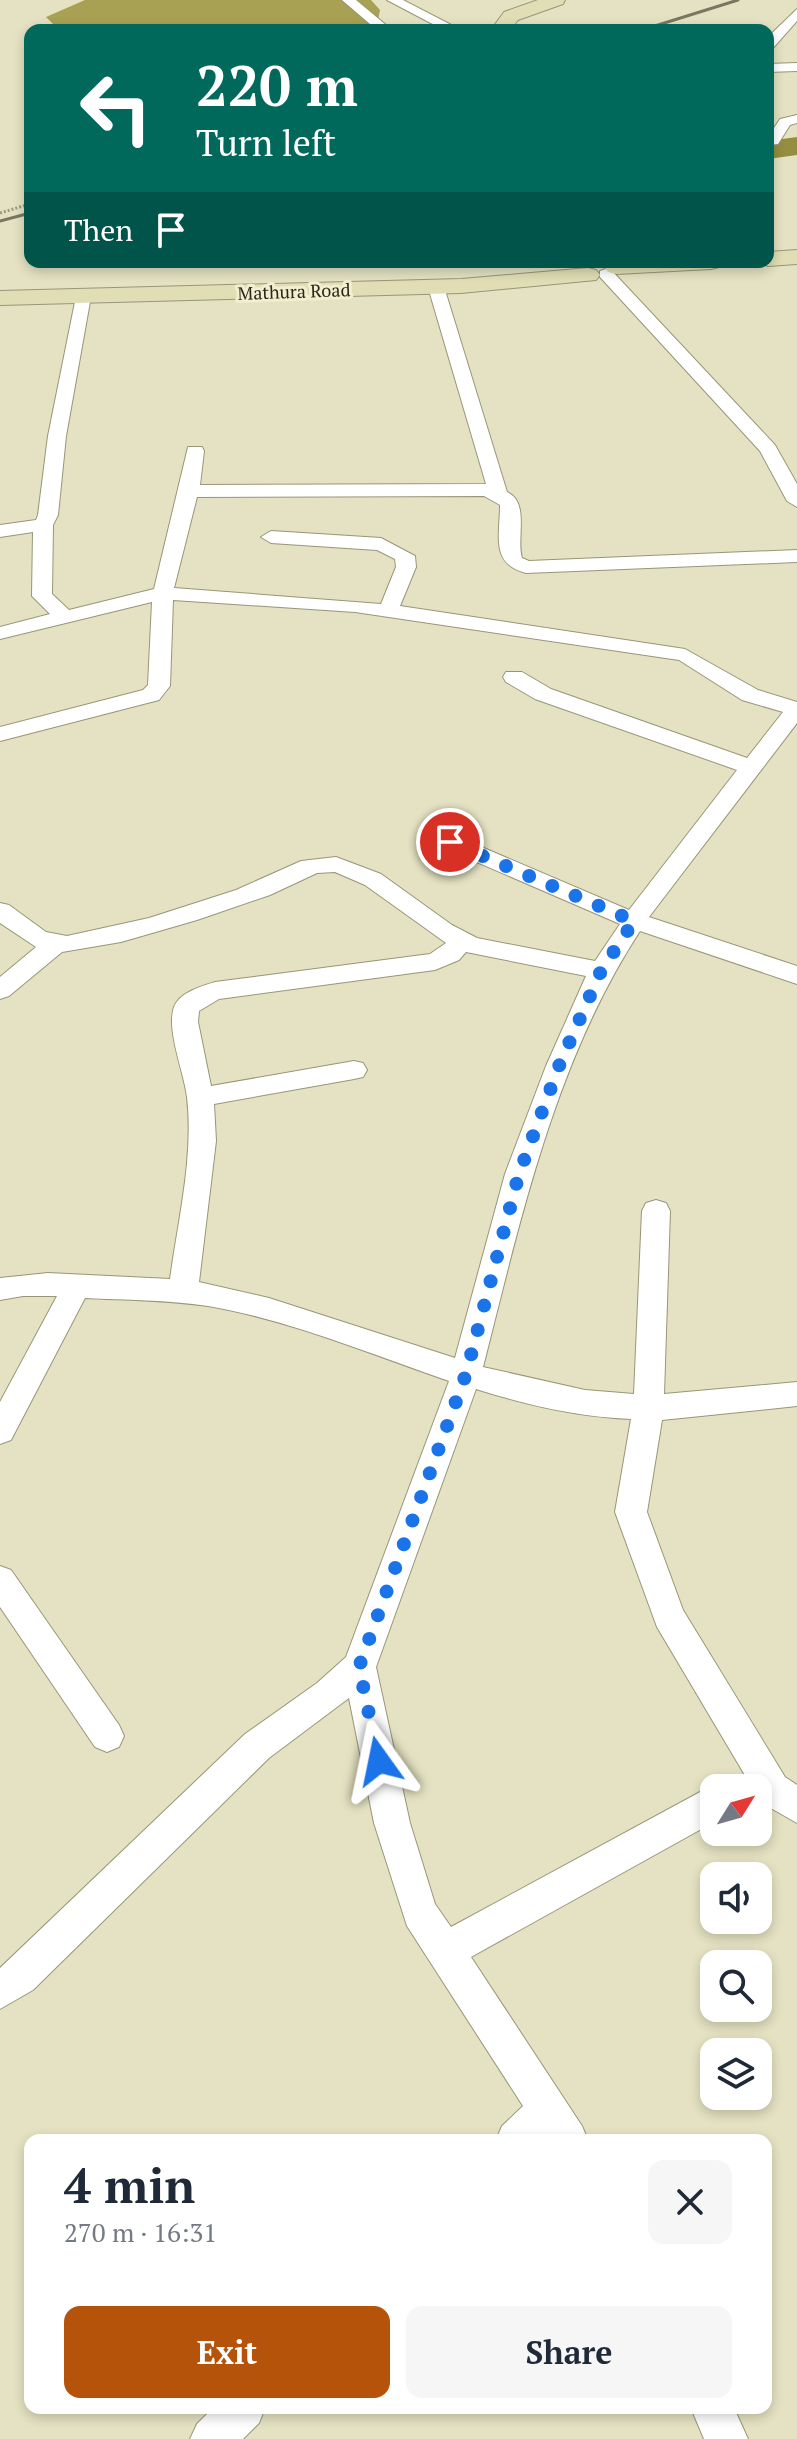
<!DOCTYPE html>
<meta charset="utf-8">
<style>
:root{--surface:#fff;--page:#f6f6f7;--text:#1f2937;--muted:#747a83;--accent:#b45309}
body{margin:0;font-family:"PT Serif",serif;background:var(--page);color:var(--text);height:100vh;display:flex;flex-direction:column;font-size:30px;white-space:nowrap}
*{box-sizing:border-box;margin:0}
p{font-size:26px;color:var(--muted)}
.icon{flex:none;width:44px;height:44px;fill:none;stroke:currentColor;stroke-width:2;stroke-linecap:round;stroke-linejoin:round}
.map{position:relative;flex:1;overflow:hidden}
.sheet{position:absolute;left:24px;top:2134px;width:748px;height:280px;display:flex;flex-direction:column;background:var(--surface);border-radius:16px;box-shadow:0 4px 12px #0003}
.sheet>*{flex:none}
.top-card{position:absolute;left:24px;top:24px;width:750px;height:244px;border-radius:16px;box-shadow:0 4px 12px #0003;background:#00695c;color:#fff;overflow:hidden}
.needle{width:52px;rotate:53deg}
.tools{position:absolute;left:700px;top:1774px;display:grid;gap:16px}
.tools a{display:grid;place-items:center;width:72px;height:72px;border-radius:16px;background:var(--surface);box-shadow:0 4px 12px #0003;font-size:40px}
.pin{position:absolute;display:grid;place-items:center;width:68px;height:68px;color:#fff;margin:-34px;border:4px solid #fff;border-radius:50%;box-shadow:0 2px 8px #0007}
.me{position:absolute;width:88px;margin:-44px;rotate:348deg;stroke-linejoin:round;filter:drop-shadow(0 0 6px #0008)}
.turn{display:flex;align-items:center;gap:28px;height:168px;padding:0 40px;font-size:36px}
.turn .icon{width:104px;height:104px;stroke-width:2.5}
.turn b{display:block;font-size:56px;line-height:68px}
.then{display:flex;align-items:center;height:76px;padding:0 40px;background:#0003;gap:16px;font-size:30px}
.round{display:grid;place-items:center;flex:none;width:84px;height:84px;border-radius:16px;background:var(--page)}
.summary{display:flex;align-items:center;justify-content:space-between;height:136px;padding:0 40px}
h1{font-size:48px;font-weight:700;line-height:60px}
.button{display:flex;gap:16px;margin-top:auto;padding:16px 40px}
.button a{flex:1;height:92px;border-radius:16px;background:var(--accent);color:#fff;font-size:32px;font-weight:700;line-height:92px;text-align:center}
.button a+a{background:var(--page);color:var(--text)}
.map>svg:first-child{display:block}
.forest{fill:#a8a052}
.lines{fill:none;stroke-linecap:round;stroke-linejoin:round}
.river{fill:#958d3f;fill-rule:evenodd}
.street-casing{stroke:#989678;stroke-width:2}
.secondary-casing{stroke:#989678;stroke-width:2}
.path{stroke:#9a9981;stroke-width:3;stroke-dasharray:2 2;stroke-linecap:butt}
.street{fill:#fff;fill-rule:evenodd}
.secondary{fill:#e1ddb4;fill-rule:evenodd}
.rail{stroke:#797763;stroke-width:3}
.route{stroke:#1a73e8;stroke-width:14;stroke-dasharray:0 25.2}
.labels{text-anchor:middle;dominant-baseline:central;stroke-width:6;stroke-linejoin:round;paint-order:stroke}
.far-street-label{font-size:18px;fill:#28271b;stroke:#f1efcf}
</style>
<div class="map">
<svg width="797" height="2439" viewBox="0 0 797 2439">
<rect width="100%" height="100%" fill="#e4e2c2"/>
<path class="forest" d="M 85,0 L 371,0 L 380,10 L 376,30 L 59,30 L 46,17 Z"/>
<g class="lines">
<path class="river" d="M 797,137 L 797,155 L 768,159 L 768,141 Z"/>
<g class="street-casing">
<g id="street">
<path d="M 342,0 L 356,0 L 392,30 L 377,30 Z"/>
<path d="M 387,0 L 403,0 L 461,30 L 444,30 Z"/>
<path d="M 797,9 L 797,21 L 773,48 L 768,49 L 768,37 Z"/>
<path d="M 797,63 L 797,71 L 768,72 L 768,64 Z"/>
<path d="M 797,115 L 797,123 L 790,125 L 778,144 L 768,145 L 768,137 L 780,119 Z"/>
<path d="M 606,269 L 612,271 L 775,445 L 797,484 L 797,507 L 787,501 L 760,451 L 600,277 L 600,271 Z"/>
<path d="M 436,282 L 444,287 L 507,492 C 530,502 516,539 522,558 L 529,561 L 797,550 L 797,562 L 526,573 C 490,564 500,535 500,505 L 484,496 L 197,497 L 174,588 L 381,604 L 396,567 L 395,559 L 377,550 L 271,543 L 261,537 L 271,531 L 381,538 L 415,556 L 416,567 L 400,606 L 685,649 L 758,690 L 797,702 L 797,723 L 649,917 L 797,966 L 797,984 L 640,931 C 555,1061 521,1218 483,1367 L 585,1390 L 634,1394 L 642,1211 L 646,1203 L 656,1200 L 666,1203 L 670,1211 L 664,1394 L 797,1382 L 797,1406 L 662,1420 L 647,1512 L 683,1610 L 785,1777 L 797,1785 L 797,1823 L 767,1806 L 758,1806 L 758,1788 L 741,1788 L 746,1777 L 657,1627 L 615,1512 L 631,1419 C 578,1417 526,1405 476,1389 L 376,1667 L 410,1823 L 435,1904 L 451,1927 L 702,1791 L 714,1786 L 719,1788 L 714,1788 L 714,1822 L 471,1957 L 582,2126 L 588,2140 L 496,2140 L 502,2126 L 523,2106 L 407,1926 L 374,1823 L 349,1698 L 269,1758 L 33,1990 L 0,2009 L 0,1968 L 245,1734 L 317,1683 L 346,1657 L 449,1381 C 370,1354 290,1320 208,1306 C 167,1300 126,1300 85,1298 L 11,1440 L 0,1444 L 0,1402 L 57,1296 L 23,1296 L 0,1300 L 0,1278 L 48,1273 L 170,1279 C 178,1220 194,1157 187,1097 C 184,1072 166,1030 174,1007 C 180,992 202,986 215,982 L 430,954 L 446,943 L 365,885 L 335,872 L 317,873 L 270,895 L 197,920 L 121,942 L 62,952 L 9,996 L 0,999 L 0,977 L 36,947 L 0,923 L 0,903 L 9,905 L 46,932 L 67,936 L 149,918 L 236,890 L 301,861 L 336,857 L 381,874 L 452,925 L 477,938 L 595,961 L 620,924 L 442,847 L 438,842 L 442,837 L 458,837 L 629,910 L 737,770 L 535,699 L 506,682 L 503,677 L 506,672 L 522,672 L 551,689 L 747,758 L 783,712 L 742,700 L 679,660 L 355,612 L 173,600 L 170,686 L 159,700 L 0,741 L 0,727 L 143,690 L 148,685 L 152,602 L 0,639 L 0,627 L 50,614 L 32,596 L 33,532 L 0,537 L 0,525 L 36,520 L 38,515 L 48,436 L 77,292 L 83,291 L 91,296 L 66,436 L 58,515 L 53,525 L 52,594 L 69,610 L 154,589 L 188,447 L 202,447 L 204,451 L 200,485 L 486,484 L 428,287 ZM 466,952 L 586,976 L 546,1066 L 505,1174 L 455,1358 L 269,1298 L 199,1282 L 216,1141 L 214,1104 L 354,1079 L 363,1077 L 367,1070 L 363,1063 L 354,1061 L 211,1086 L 198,1022 L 199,1011 L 219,999 L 435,970 L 459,960 Z"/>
<path d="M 0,1566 L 11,1570 L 119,1725 L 124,1736 L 119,1747 L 107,1752 L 95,1747 L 0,1607 Z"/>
<path d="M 213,2408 L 265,2408 L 259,2423 L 243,2439 L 190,2439 L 197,2424 Z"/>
<path d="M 691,2408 L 734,2408 L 748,2439 L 704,2439 Z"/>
</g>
</g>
<g class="secondary-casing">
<g id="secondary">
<path d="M 538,0 L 565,0 L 563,4 L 518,20 L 510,30 L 491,30 L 504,12 Z"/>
<path d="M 797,250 L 797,264 L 768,266 L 759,262 L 768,262 L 768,252 Z"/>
<path d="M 608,262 L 723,262 L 719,267 L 711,269 L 616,274 L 608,272 L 604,267 Z"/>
<path d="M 588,268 L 596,270 L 600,275 L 596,280 L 461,293 L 0,305 L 0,291 L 461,279 Z"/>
</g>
</g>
<path class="path" d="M 0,213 L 30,204"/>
<use href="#street" class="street"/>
<use href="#secondary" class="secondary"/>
<g class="rail">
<path d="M 642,30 L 738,0"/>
<path d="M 0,221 L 30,213"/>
</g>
</g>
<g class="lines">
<path class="route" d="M 379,1761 L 359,1667 L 466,1374 L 519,1174 L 559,1066 L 601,971 L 634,921 L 450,842"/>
</g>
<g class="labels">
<g class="far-street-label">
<text transform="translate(294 291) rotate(-2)">Mathura Road</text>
</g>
</g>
</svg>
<div class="tools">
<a><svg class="needle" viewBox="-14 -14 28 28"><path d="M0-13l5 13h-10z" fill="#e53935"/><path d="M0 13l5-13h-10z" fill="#747a83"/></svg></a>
<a><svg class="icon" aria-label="sound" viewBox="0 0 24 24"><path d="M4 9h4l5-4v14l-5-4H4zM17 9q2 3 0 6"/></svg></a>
<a><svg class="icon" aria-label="search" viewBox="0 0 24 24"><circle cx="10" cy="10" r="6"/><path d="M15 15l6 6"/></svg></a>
<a><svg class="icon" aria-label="layers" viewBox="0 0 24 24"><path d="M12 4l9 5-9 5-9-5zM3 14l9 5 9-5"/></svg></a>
</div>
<div class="pin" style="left:450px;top:842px;background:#d93025"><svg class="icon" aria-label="arrive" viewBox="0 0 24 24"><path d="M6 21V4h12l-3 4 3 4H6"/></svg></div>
<svg class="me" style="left:379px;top:1761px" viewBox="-20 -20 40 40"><path d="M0-17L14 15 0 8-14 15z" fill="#1a73e8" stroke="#fff" stroke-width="4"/></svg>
<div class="top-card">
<div class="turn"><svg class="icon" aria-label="left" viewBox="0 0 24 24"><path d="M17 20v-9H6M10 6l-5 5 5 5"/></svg><div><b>220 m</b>Turn left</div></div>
<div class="then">Then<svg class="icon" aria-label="arrive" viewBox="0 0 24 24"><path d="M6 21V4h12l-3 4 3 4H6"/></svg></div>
</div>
<section class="sheet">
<div class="summary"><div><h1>4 min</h1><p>270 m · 16:31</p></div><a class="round"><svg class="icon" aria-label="close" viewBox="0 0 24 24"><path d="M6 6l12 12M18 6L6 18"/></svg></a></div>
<div class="button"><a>Exit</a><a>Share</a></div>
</section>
</div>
